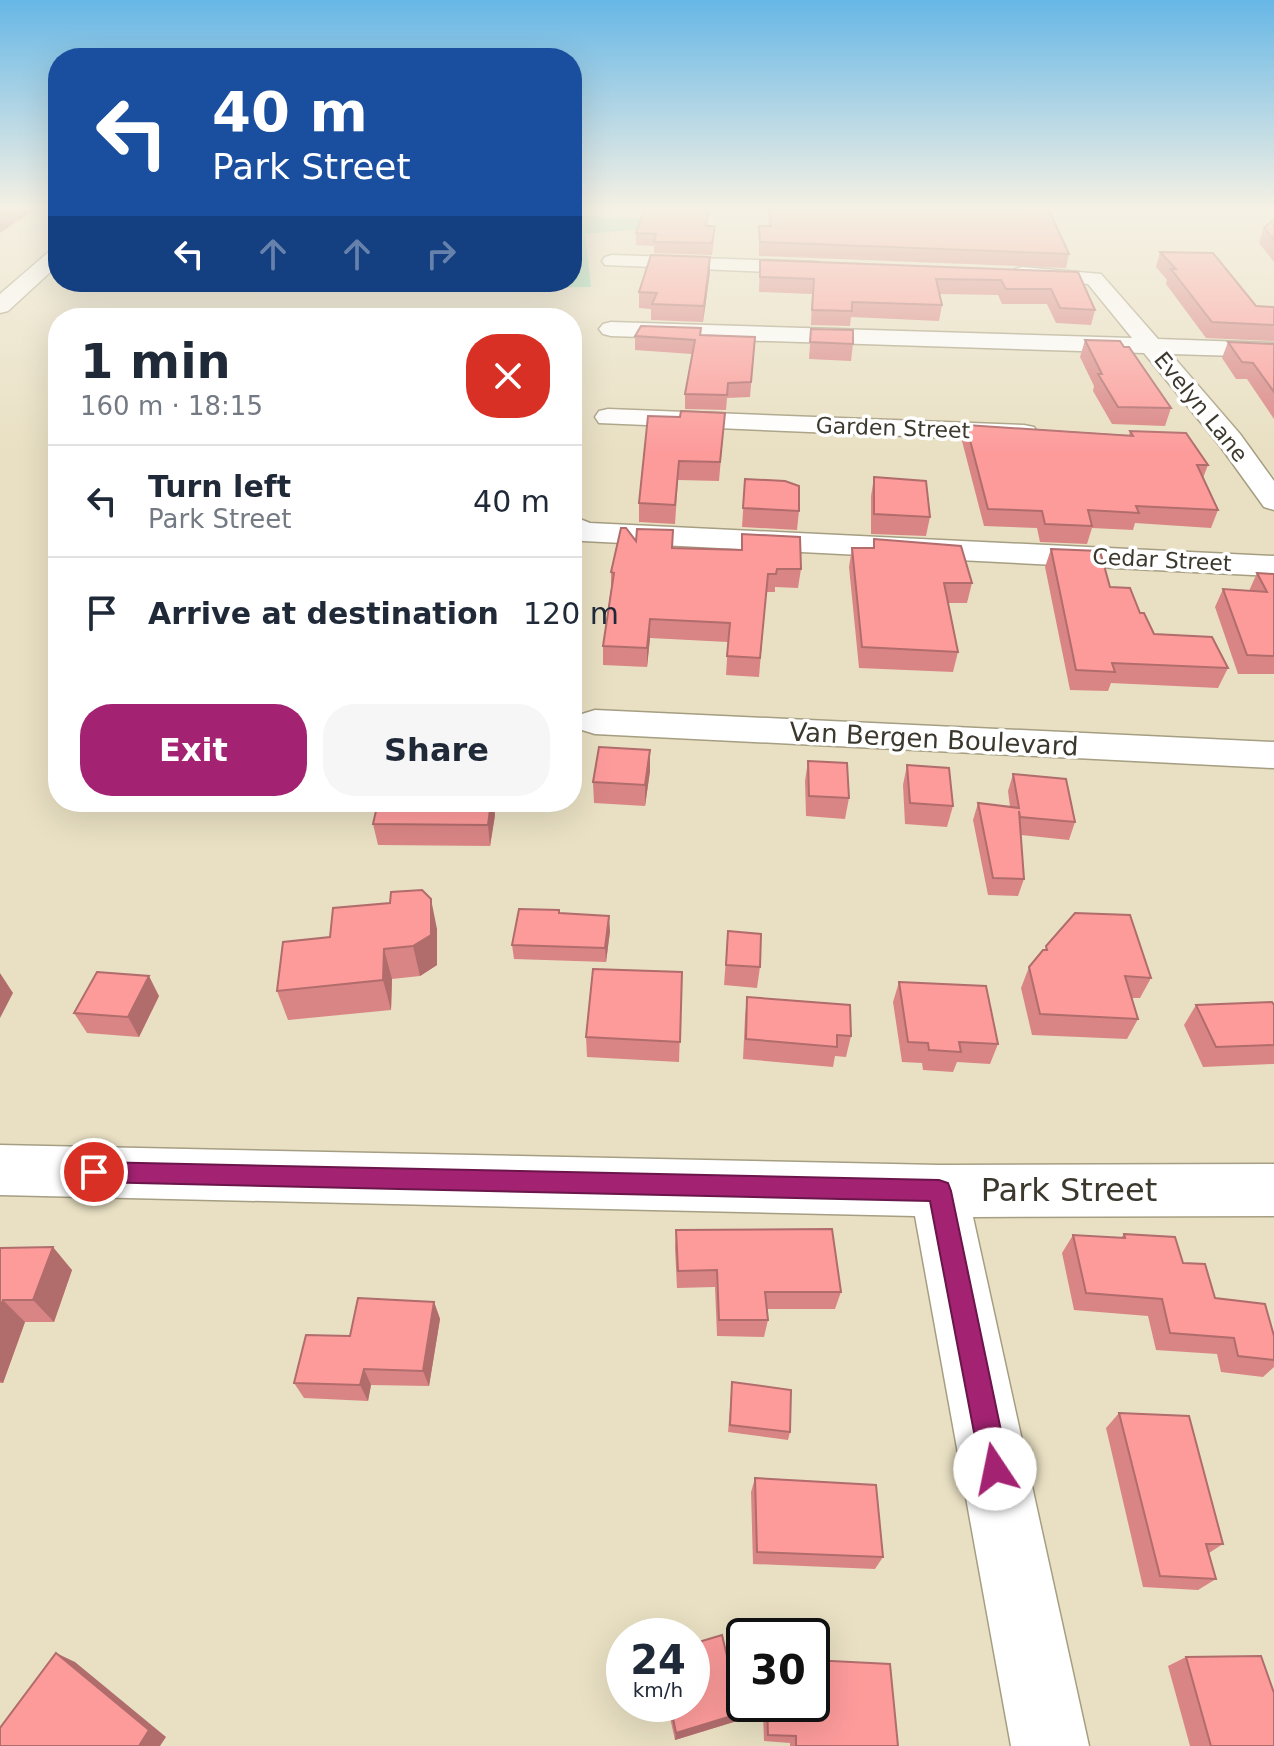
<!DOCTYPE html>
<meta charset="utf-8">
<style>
:root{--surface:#fff;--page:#f6f6f7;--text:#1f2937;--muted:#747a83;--line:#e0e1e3;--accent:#a32272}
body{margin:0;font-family:"DejaVu Sans",sans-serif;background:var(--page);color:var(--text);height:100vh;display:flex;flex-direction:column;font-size:30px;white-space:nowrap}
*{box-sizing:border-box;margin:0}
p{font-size:26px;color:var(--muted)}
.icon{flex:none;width:44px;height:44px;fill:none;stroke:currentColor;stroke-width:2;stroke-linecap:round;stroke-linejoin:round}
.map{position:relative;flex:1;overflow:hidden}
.drawer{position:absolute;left:48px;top:308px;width:534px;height:504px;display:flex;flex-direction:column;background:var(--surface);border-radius:32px;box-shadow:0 8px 32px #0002}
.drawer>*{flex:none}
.guide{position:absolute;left:48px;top:48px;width:534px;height:244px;border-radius:32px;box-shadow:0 8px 32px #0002;background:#1a4fa0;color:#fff;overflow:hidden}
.speed{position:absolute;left:606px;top:1618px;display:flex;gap:16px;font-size:40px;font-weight:700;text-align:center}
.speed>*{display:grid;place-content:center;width:104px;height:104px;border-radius:50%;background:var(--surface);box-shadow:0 8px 32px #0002;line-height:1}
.speed small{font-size:20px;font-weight:400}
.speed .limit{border:4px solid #111;border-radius:12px;background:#fff;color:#111}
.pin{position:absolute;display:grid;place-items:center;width:68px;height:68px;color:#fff;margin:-34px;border:4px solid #fff;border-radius:50%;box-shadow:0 2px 8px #0007}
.me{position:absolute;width:88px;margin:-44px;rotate:349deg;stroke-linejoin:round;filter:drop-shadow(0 0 6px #0008)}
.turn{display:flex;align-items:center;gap:28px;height:168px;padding:0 32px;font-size:36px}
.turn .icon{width:104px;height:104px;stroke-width:2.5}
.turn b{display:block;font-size:56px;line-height:68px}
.lanes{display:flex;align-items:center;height:76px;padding:0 32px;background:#0003;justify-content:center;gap:40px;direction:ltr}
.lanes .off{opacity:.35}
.round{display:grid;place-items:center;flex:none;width:84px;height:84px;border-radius:32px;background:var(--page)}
.summary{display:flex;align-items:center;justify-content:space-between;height:136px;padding:0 32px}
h1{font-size:48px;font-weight:800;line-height:60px}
.cta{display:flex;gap:16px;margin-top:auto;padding:16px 32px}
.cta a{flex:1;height:92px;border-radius:32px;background:var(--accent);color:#fff;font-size:32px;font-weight:800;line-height:92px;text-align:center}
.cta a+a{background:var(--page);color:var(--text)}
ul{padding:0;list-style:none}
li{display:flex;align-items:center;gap:24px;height:112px;padding:0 32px;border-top:2px solid var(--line)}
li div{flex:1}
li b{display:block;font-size:30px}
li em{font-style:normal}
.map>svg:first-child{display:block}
.green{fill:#8fd8ae}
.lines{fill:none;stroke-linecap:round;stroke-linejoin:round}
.minor-casing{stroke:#a69e82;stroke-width:3}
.minor{fill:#fff;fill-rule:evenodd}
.wall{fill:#da8585}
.shaded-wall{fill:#b16c6c}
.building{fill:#fd9b9b;stroke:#b16c6c;stroke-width:2}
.route{fill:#a32272;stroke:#6a164a;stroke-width:2}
.labels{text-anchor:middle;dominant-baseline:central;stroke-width:7;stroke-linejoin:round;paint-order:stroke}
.far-street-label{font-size:22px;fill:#3c382d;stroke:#fff}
.street-label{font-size:26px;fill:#3c382d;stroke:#fff}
.near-street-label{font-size:32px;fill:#3c382d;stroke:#fff}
</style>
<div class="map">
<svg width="1274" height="1746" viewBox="0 0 1274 1746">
<rect width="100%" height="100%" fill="#e9e0c3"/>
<path class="green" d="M 572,216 L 681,219 L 675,226 L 585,234 L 591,287 L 220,291 L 246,282 L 572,282 Z"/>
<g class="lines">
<g class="minor-casing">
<g id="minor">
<path d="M 58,248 L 58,265 L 8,311 L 0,313 L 0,294 L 51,250 Z"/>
<path d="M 612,255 L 818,262 L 828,268 L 818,274 L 605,265 L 602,261 L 605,257 Z"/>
<path d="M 1022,267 L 1101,274 L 1158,339 L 1274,343 L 1274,357 L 1171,354 L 1240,434 L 1274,481 L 1274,510 L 1264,507 L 1220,446 L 1144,353 L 611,336 L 603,334 L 599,329 L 603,324 L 611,322 L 1132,338 L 1088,284 L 1015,277 L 1012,273 L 1015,269 Z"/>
<path d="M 608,409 L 1024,425 L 1034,427 L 1038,433 L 1034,439 L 1024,441 L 599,423 L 595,417 L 599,411 Z"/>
<path d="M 572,516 L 590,523 L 1274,556 L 1274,576 L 583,541 L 572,538 Z"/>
<path d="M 595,710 L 1274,742 L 1274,768 L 595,734 L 582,730 L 576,722 L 582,714 Z"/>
<path d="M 0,1145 L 939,1165 L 1274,1164 L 1274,1216 L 973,1217 L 1089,1746 L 1011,1746 L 915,1216 L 0,1195 Z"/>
</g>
</g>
<use href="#minor" class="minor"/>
</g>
<g class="wall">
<path d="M 645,208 L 710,208 L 707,226 L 714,238 L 712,255 L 654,253 L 654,246 L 636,245 L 636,233 Z"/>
<path d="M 768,208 L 1048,208 L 1069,254 L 1066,268 L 759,256 L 759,226 L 769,226 Z"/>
<path d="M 1274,219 L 1274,262 L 1259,243 L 1264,228 Z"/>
<path d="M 1160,252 L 1256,306 L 1274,307 L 1274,341 L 1206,338 L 1166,284 L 1167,280 L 1156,267 Z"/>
<path d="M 760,260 L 1078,272 L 1095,310 L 1091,325 L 1056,323 L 1047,304 L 1002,304 L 998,295 L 939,294 L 942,305 L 939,321 L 851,317 L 850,326 L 811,325 L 812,294 L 759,292 Z"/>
<path d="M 710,272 L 703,322 L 651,320 L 651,309 L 639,308 L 639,292 Z"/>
<path d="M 701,328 L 700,335 L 755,337 L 750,397 L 727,398 L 726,410 L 685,409 L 685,394 L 692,354 L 635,350 L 635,336 Z"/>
<path d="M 811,329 L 853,344 L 851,361 L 809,359 Z"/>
<path d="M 1085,340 L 1124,347 L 1171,408 L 1165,426 L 1112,424 L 1093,391 L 1094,386 L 1080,357 Z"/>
<path d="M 1228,342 L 1274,344 L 1274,419 L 1247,379 L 1236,379 L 1222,358 Z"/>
<path d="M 725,413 L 719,481 L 678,480 L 675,524 L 639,522 L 639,503 L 680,417 Z"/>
<path d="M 966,425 L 1129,435 L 1130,431 L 1208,465 L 1203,478 L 1218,510 L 1211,528 L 1135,523 L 1133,530 L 1092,528 L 1087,544 L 1040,542 L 1037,528 L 984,526 L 962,441 Z"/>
<path d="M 874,477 L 930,517 L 926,536 L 871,534 L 871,496 Z"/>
<path d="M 745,479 L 799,511 L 797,530 L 742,527 Z"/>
<path d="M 874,539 L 972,583 L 967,603 L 948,603 L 958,652 L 953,672 L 859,668 L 849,567 L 852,548 L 873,548 Z"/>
<path d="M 636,541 L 801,569 L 798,588 L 775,587 L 775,592 L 766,592 L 759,677 L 726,675 L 728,642 L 650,638 L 647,667 L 603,665 L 603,646 L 611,588 L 611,572 Z"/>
<path d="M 1051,549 L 1110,587 L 1140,613 L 1154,634 L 1228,668 L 1218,688 L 1111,683 L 1108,691 L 1070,690 L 1045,567 Z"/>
<path d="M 1257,573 L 1274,574 L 1274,674 L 1238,674 L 1215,607 L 1223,589 L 1249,591 Z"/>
<path d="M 650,750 L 650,771 L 645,806 L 594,803 L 593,782 Z"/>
<path d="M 808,761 L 849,798 L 845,819 L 806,816 L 805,781 Z"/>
<path d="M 907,765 L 953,806 L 947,827 L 905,824 L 903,785 Z"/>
<path d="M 1013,774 L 1075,822 L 1069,840 L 1021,835 L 1024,879 L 1018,896 L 988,895 L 973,820 L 978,803 L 1010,807 L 1008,791 Z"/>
<path d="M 495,815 L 490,846 L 378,845 L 373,824 Z"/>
<path d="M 559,913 L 610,931 L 606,962 L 514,959 L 512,945 Z"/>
<path d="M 437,929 L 437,965 L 420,976 L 392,979 L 391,1010 L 288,1020 L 277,991 L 330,937 Z"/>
<path d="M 728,931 L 760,967 L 757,988 L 724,985 Z"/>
<path d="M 1046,946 L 1151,978 L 1140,998 L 1131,998 L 1138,1019 L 1127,1039 L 1032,1035 L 1021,988 L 1029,967 L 1045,950 Z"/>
<path d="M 682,972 L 679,1062 L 587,1057 L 586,1037 Z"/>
<path d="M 899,982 L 998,1044 L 990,1064 L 957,1062 L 953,1072 L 923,1070 L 922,1063 L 902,1062 L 893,1002 Z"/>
<path d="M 159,996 L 139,1037 L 87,1033 L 74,1013 Z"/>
<path d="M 747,997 L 851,1036 L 846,1057 L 835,1056 L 833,1067 L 743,1059 L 745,1017 Z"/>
<path d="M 1196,1005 L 1274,1005 L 1274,1064 L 1203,1067 L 1184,1025 Z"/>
<path d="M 676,1230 L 841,1292 L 835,1309 L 767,1309 L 768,1320 L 764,1337 L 717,1336 L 715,1287 L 677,1288 L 675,1248 Z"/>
<path d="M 1124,1234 L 1183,1263 L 1215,1298 L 1274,1336 L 1274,1367 L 1263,1377 L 1221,1372 L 1217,1354 L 1156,1350 L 1148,1316 L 1074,1310 L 1062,1253 L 1073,1235 L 1121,1238 Z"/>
<path d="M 0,1248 L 72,1270 L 54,1322 L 25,1322 L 3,1383 L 0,1383 Z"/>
<path d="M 434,1302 L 440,1319 L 429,1386 L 371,1385 L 368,1401 L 304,1398 L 294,1383 L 350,1336 Z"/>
<path d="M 732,1382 L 790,1432 L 788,1440 L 728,1432 Z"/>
<path d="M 1119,1413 L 1223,1544 L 1209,1553 L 1216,1579 L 1198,1590 L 1143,1587 L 1106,1428 Z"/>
<path d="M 755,1478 L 883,1557 L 875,1569 L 753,1564 L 751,1492 Z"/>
<path d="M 727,1656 L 812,1704 L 898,1746 L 790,1746 L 790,1743 L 764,1741 L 763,1713 L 675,1740 L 667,1704 L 692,1704 Z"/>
<path d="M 1186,1657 L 1274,1746 L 1190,1746 L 1168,1666 Z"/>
</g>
<g class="shaded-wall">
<path d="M 12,208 L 37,208 L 0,233 L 0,216 Z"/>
<path d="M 710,257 L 710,272 L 703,322 L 704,306 Z"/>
<path d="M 650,619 L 650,638 L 647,667 L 647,648 Z"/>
<path d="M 650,750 L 650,771 L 645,806 L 645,785 Z"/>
<path d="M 491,802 L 494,802 L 495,815 L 490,846 L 488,825 Z"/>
<path d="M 431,899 L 437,929 L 437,965 L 420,976 L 413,946 Z"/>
<path d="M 609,916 L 610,931 L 606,962 L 605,948 Z"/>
<path d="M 384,949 L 392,979 L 391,1010 L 383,980 Z"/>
<path d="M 0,973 L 13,993 L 0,1018 Z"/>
<path d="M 149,976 L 159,996 L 139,1037 L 128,1017 Z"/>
<path d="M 53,1247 L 72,1270 L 54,1322 L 33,1300 Z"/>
<path d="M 3,1300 L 25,1322 L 3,1383 L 0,1381 L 0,1308 Z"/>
<path d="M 434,1302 L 440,1319 L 429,1386 L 423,1371 Z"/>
<path d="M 364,1369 L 371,1385 L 368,1401 L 360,1385 Z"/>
<path d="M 56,1653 L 75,1662 L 166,1737 L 160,1746 L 139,1746 Z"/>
<path d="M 767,1705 L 763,1713 L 675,1740 L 676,1733 Z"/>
</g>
<g class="building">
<path d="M 0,208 L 12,208 L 0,216 Z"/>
<path d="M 645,208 L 708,208 L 706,226 L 715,226 L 712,243 L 654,242 L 656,234 L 636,233 Z"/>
<path d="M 770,208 L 1048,208 L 1069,254 L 760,242 L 759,226 L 771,226 Z"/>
<path d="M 1274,219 L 1274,240 L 1264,228 Z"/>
<path d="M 1160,252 L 1213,253 L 1256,306 L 1274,307 L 1274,325 L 1212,322 L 1171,269 L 1176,269 Z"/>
<path d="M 651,255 L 710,257 L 704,306 L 652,304 L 657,293 L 639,292 Z"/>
<path d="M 760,260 L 1078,272 L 1095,310 L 1060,308 L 1051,289 L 1006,289 L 1001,280 L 936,279 L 942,305 L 852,302 L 852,311 L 812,310 L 814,279 L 760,277 Z"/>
<path d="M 641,326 L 701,328 L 700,335 L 755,337 L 751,382 L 728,383 L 727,395 L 685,394 L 695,340 L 635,336 Z"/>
<path d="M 811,329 L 853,330 L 853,344 L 810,342 Z"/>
<path d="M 1085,340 L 1120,341 L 1124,347 L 1129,347 L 1171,408 L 1118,407 L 1098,374 L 1102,374 Z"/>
<path d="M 1228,342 L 1274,344 L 1274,392 L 1253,363 L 1242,362 Z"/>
<path d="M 681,411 L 725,413 L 720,462 L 679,461 L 675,505 L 639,503 L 648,416 L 680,417 Z"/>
<path d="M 966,425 L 1133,436 L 1130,431 L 1186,433 L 1208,465 L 1197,465 L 1218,510 L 1136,506 L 1139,513 L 1088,510 L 1092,526 L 1045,524 L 1042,511 L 988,509 Z"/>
<path d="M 874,477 L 926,481 L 930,517 L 874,514 Z"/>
<path d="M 745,479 L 785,481 L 799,486 L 799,511 L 743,508 Z"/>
<path d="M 621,528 L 626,528 L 636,541 L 637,529 L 673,530 L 672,548 L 742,550 L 742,534 L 800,537 L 801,569 L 777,569 L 776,574 L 768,574 L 760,658 L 727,656 L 730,623 L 650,619 L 647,648 L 603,646 L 614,573 L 611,572 Z"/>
<path d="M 874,539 L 961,546 L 972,583 L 944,583 L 958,652 L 862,647 L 852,548 L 874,548 Z"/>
<path d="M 1051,549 L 1100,551 L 1110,587 L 1130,588 L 1140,613 L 1144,613 L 1154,634 L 1212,637 L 1228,668 L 1112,663 L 1115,672 L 1076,670 Z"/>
<path d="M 1257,573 L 1274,574 L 1274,656 L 1247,655 L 1223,589 L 1267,592 Z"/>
<path d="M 599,747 L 650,750 L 645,785 L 593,782 Z"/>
<path d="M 808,761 L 847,763 L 849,798 L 809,796 Z"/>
<path d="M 907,765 L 949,768 L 953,806 L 910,803 Z"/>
<path d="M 1013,774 L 1066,779 L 1075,822 L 1020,817 L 1019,811 L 1024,879 L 993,878 L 978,803 L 1019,808 Z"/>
<path d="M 378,802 L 491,802 L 488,825 L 373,824 Z"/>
<path d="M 422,890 L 431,899 L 431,935 L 413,946 L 384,949 L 383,980 L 277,991 L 283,942 L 330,937 L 333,908 L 390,903 L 391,892 Z"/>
<path d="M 519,909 L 559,910 L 559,913 L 609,916 L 605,948 L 512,945 Z"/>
<path d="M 1075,913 L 1130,915 L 1151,978 L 1125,976 L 1138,1019 L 1040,1014 L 1029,967 L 1043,950 L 1047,950 L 1046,946 Z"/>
<path d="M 728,931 L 761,934 L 760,967 L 726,965 Z"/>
<path d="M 593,969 L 682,972 L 680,1042 L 586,1037 Z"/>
<path d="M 97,972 L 149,976 L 128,1017 L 74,1013 Z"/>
<path d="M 899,982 L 986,986 L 998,1044 L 959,1042 L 961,1052 L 929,1050 L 928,1043 L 908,1042 Z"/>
<path d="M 747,997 L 850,1005 L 851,1036 L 837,1035 L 837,1047 L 746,1039 Z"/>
<path d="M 1272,1002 L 1274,1005 L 1274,1045 L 1216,1047 L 1196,1005 Z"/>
<path d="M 832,1229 L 841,1292 L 765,1292 L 768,1320 L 719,1320 L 717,1270 L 678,1271 L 676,1230 Z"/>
<path d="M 1124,1234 L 1175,1237 L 1183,1263 L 1205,1264 L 1215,1298 L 1265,1304 L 1274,1336 L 1274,1360 L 1238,1356 L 1234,1338 L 1170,1333 L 1162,1299 L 1086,1293 L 1073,1235 L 1125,1238 Z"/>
<path d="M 53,1247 L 33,1300 L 3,1300 L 0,1308 L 0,1248 Z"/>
<path d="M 358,1298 L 434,1302 L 423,1371 L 364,1369 L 360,1385 L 294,1383 L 306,1335 L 350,1336 Z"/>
<path d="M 732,1382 L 791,1390 L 790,1432 L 730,1425 Z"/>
<path d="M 1119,1413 L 1189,1416 L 1223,1544 L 1206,1544 L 1216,1579 L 1160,1576 Z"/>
<path d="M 755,1478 L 876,1485 L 883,1557 L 757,1552 Z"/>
<path d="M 722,1635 L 727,1656 L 744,1657 L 744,1704 L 812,1704 L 812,1660 L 890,1664 L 898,1746 L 796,1746 L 796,1736 L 768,1735 L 767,1705 L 676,1733 L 670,1704 L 692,1704 L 692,1644 Z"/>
<path d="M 56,1653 L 149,1730 L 139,1746 L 0,1746 L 0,1728 Z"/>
<path d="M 1261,1656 L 1274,1693 L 1274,1746 L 1211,1746 L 1186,1657 Z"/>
</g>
<linearGradient id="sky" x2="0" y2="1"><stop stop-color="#67b7e6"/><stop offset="0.46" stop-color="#f5f1e4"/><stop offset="1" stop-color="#f5f1e4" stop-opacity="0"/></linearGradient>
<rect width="1274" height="452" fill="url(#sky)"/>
<path class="route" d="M 94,1162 L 939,1180 L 948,1183 L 951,1191 L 1009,1469 L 1005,1478 L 995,1482 L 985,1478 L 981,1469 L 930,1201 L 94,1182 L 86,1179 L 83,1172 L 86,1165 Z"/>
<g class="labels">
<g class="far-street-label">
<text transform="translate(1201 407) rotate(51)">Evelyn Lane</text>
<text transform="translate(893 428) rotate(2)">Garden Street</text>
<text transform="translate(1162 560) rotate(3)">Cedar Street</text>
</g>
<g class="street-label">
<text transform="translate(934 739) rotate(3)">Van Bergen Boulevard</text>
</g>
<g class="near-street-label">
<text x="1069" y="1190">Park Street</text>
</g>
</g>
</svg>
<div class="speed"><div>24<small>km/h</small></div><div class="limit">30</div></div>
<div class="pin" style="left:94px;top:1172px;background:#d93025"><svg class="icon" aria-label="arrive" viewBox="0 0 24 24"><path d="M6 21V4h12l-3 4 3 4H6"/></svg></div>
<svg class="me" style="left:995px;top:1469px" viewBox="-20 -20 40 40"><circle r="19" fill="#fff"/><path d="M0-13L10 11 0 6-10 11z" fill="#a32272"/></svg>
<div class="guide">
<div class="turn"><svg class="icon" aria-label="left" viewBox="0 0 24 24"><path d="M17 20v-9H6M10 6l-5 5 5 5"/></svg><div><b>40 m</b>Park Street</div></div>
<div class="lanes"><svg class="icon" aria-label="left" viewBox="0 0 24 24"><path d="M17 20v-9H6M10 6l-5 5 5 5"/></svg><svg class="icon off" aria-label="ahead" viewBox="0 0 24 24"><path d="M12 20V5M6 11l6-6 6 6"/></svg><svg class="icon off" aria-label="ahead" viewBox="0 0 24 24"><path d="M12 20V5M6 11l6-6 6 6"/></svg><svg class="icon off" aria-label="right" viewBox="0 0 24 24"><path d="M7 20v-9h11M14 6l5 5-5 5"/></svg></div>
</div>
<section class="drawer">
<div class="summary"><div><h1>1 min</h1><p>160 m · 18:15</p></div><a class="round" style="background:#d93025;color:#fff"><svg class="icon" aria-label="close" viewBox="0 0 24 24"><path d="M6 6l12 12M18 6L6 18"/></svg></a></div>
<ul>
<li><svg class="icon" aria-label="left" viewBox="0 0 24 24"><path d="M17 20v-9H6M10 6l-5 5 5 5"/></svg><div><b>Turn left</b><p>Park Street</p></div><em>40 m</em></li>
<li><svg class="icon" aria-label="arrive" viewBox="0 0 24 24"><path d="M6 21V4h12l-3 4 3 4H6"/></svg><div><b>Arrive at destination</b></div><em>120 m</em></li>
</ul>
<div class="cta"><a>Exit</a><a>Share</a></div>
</section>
</div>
